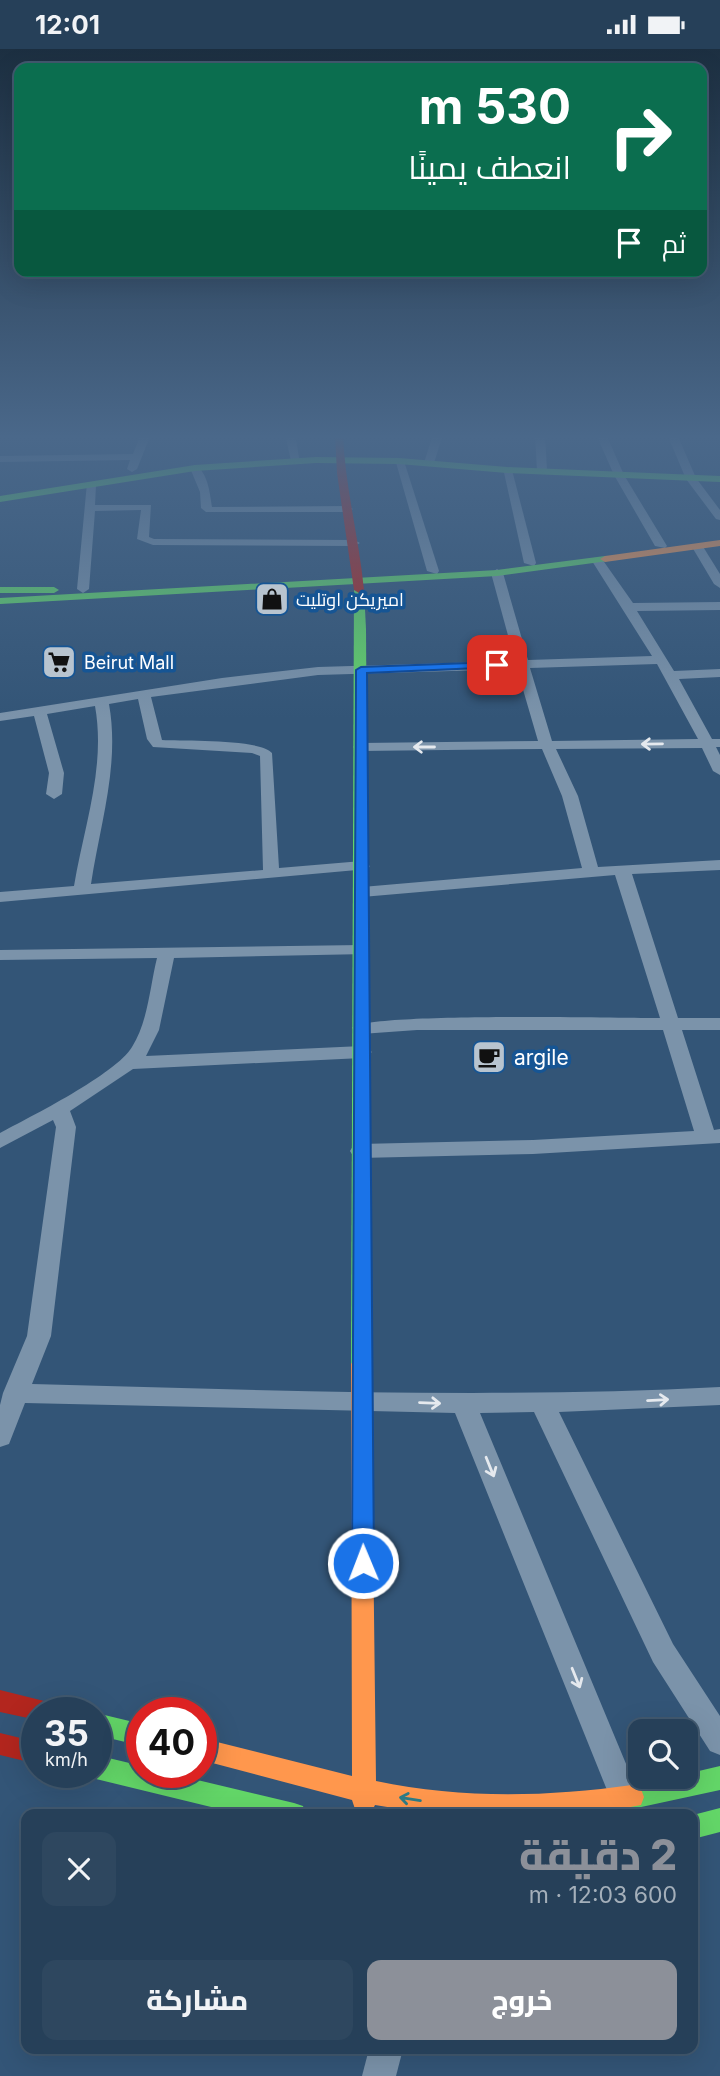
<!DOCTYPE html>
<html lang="ar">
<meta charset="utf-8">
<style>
:root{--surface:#264059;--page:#2e475f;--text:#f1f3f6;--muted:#a4afba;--line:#42596f;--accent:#8c9099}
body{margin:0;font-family:Inter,Cairo,sans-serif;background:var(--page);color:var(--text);direction:rtl;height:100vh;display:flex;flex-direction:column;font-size:26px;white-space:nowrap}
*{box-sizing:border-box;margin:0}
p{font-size:23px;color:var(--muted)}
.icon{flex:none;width:38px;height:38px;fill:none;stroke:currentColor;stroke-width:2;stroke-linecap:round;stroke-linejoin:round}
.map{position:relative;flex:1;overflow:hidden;direction:ltr}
.side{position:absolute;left:21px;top:1760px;width:677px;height:245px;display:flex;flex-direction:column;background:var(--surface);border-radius:14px;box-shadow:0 7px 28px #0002,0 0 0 2px var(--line);direction:rtl}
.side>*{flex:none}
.hud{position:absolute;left:14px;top:14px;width:693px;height:214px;border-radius:14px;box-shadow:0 7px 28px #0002,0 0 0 2px var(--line);direction:rtl;background:#0b6e4f;color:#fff;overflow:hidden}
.controls{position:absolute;left:628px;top:1670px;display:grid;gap:14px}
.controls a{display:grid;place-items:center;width:70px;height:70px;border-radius:14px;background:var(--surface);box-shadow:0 7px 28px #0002,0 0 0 2px var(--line);font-size:35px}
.speed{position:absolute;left:21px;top:1648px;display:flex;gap:14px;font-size:35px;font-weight:700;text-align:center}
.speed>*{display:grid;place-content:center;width:91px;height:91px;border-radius:50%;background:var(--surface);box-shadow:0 7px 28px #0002,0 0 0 2px var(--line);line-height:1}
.speed small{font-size:18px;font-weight:400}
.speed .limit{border:10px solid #d22;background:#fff;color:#111}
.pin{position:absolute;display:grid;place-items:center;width:60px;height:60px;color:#fff;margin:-30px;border-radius:14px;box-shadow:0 4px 10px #0006}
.me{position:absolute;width:77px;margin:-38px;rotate:359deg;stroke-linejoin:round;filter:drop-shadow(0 0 5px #0008)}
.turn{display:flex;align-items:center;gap:24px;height:147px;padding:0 21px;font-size:32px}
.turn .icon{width:91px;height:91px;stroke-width:2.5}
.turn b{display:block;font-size:49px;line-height:60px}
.then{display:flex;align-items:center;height:66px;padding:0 21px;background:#0003;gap:14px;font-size:26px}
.round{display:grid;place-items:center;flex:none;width:74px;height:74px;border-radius:14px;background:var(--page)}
.summary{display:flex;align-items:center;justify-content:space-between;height:119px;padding:0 21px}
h1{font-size:42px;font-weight:800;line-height:52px;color:var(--accent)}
.action{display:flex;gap:14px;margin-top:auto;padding:14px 21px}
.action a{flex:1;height:80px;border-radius:14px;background:var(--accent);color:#fff;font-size:28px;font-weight:800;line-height:80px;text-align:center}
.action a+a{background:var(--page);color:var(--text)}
.status{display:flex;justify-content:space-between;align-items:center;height:49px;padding:0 35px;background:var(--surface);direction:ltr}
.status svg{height:19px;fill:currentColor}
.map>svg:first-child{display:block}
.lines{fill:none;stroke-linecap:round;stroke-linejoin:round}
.street{fill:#7b93aa;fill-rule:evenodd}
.fast{fill:#63d668;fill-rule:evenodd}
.slow{fill:#ff974d;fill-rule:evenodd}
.jam{fill:#b3261e;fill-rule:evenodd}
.oneway{stroke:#e5e9ee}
.oneway2{stroke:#2d7c87}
.route{fill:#1a73e8;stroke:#114b97;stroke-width:2}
.labels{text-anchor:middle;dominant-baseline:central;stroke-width:7;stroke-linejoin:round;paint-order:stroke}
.far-poi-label{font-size:18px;fill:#fff;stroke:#165594;text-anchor:start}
.poi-label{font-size:21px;fill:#fff;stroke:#165594;text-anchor:start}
</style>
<div class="status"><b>12:01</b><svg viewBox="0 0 49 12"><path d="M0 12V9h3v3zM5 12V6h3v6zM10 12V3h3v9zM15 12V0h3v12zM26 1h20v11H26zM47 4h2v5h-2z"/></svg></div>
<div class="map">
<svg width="720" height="2027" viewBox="0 0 720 2027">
<rect width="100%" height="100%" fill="#357"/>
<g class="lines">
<g class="street">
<path d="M 141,385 L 151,385 L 137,420 L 132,423 L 127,420 L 130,411 L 0,413 L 0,407 L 133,405 Z"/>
<path d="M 285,385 L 295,385 L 300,414 L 291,412 Z"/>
<path d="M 433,385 L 443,385 L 434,414 L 429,417 L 424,414 Z"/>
<path d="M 535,385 L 545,385 L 547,422 L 542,425 L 537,422 Z"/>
<path d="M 596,385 L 606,385 L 624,426 L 667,497 L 665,499 L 655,497 L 614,426 Z"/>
<path d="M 667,385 L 677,385 L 696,429 L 720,461 L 720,471 L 716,470 L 686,430 Z"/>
<path d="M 395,410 L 404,412 L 439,522 L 437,525 L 427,522 Z"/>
<path d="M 195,416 C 208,423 210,445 212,458 L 347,457 L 353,460 L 347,463 L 206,463 L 201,459 L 200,443 L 190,419 Z"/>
<path d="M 503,419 L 512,421 L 536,514 L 534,517 L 524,514 Z"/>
<path d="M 87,434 L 96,436 L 95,456 L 151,456 L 149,488 L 154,490 L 354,491 L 360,494 L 354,497 L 153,496 L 137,490 L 141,461 L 95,462 L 89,540 L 83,544 L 77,540 Z"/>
<path d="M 698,495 L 702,496 L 720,525 L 720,539 L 714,535 L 692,498 Z"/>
<path d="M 594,510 L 602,510 L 633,554 L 720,553 L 720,561 L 637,562 L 674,622 L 720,620 L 720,628 L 679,630 L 712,690 L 720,690 L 720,698 L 716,698 L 720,706 L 720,726 L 713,722 L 702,699 L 556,700 L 578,747 L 598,818 L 720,811 L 720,821 L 632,825 L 678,969 L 720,969 L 720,981 L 682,981 L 714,1081 L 720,1080 L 720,1094 L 533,1105 L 360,1109 L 353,1107 L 350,1102 L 353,1097 L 360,1095 L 533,1091 L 694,1082 L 663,981 L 417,981 L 361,985 L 352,979 C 364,963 622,969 660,969 L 615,826 L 362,848 L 354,843 L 362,838 L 582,819 L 562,747 L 542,700 L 360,702 L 353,698 L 360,694 L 538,692 L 517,620 L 318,626 L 151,648 L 162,691 C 183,692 261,690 272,704 L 279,819 L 362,812 L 370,817 L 368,820 L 0,853 L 0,843 L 74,837 C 84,777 106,718 95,657 L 47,665 L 64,724 L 62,745 L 54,750 L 46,745 L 49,724 L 34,667 L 0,672 L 0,664 L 222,629 L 318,618 L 515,612 L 491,524 L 497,520 L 503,524 L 528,611 L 652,607 L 592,512 ZM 657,615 L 698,690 L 552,692 L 530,619 ZM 138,650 L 147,690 L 153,698 L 252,704 L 260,707 L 263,821 L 91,835 C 100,775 120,716 109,655 Z"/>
<path d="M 361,896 L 370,901 L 367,905 L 174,909 L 159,981 L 146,1007 L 362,997 L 372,1003 L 362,1009 L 133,1020 L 70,1062 L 76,1078 L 51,1287 L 32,1335 C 262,1341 491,1350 720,1338 L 720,1356 L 559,1363 L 673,1595 L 720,1667 L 720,1706 L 710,1702 L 653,1613 L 534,1363 L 480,1364 L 639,1746 L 635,1756 L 624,1761 L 613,1756 L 609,1746 L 455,1364 L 25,1354 L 9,1395 L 0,1398 L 0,1356 L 3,1344 L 27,1287 L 56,1078 L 53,1071 L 0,1099 L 0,1084 C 30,1068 116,1025 132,998 C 148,973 150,937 157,909 L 0,911 L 0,901 Z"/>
<path d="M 369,2000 L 403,2000 L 396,2027 L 362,2027 Z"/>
</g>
<g class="fast">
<path d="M 316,408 L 399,409 L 507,418 L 720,427 L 720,433 L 507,424 L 399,415 L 316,414 L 195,422 L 0,453 L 0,447 L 195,416 Z"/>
<path d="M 605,507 L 610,510 L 608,512 L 497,527 L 0,555 L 0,549 L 497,521 Z"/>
<path d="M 0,538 L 54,538 L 59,541 L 54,544 L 0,544 Z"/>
<path d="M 359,538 L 364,541 L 366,580 L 371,1315 L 368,1320 L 361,1322 L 354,1320 L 351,1315 L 354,541 Z"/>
<path d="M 95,1664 L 96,1664 L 142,1675 L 142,1697 L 96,1686 Z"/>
<path d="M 96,1706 L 142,1717 L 142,1724 L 168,1724 L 294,1754 L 303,1757 L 306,1766 L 244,1766 L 96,1730 L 86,1724 L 96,1724 Z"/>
<path d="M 720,1717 L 720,1741 L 632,1760 L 623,1756 L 620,1748 L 623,1740 C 642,1732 665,1727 686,1727 L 686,1725 Z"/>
<path d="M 720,1759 L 720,1783 L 693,1790 L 693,1766 Z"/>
</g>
<g class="slow">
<path d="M 720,491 L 720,497 L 605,513 L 600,510 L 605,507 Z"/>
<path d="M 361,1308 L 368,1310 L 371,1315 L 376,1732 C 461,1750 546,1748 632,1736 L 641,1740 L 644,1748 L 641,1756 L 588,1766 L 436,1766 L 375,1756 L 373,1760 L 364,1764 L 355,1760 L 352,1751 L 201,1711 L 201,1689 L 352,1727 L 351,1315 L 354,1310 Z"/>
</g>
<g class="jam">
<path d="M 335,385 L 343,385 C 345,438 359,489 364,541 L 359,544 L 354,541 L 337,424 Z"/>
<path d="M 0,1641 L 60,1656 L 64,1664 L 37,1664 L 37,1671 L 0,1663 Z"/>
<path d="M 0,1684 L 37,1693 L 37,1715 L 0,1706 Z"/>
</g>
</g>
<defs><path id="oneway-shaft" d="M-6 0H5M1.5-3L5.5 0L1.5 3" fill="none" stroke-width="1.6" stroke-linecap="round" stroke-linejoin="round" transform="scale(1.75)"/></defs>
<g class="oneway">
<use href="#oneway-shaft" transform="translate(652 695) rotate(179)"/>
<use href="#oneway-shaft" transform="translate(424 698) rotate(180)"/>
<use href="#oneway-shaft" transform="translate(658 1351) rotate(-3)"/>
<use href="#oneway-shaft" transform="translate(430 1354) rotate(2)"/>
<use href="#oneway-shaft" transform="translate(490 1418) rotate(68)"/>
<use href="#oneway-shaft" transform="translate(576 1629) rotate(68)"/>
</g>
<use class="oneway2" href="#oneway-shaft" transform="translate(410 1750) rotate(-171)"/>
<linearGradient id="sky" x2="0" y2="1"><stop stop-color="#1c2f41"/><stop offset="0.58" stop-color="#4a688a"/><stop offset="1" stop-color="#4a688a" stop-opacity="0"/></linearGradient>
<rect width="720" height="669" fill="url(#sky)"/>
<path class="route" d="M 497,613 L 501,614 L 501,618 L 367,624 L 374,1514 L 370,1520 L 363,1523 L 355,1520 L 352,1514 L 356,621 L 361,618 Z"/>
<defs>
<g id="shop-square" transform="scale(1.75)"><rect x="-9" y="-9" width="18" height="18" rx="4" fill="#b8c4cf" stroke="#165594"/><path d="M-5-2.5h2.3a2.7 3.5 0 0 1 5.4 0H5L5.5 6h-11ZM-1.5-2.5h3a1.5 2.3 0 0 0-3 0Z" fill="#111"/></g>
<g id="supermarket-square" transform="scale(1.75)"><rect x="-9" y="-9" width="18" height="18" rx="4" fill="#b8c4cf" stroke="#165594"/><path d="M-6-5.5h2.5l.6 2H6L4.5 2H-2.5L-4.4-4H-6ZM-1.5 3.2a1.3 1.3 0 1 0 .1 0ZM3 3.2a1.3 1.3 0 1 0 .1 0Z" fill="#111"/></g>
<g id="cafe-square" transform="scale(1.75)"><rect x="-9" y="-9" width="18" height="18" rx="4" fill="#b8c4cf" stroke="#165594"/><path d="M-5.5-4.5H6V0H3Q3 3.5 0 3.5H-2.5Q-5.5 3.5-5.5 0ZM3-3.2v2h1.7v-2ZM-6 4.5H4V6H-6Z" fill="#111"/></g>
</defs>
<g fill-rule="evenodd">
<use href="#shop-square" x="272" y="550"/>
<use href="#supermarket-square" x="59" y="613"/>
<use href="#cafe-square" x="489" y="1008"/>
</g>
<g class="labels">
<g class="far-poi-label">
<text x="296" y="550">اميريكن اوتليت</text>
<text x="84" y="613">Beirut Mall</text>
</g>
<g class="poi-label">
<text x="514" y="1008">argile</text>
</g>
</g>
</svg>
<div class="controls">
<a><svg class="icon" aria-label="search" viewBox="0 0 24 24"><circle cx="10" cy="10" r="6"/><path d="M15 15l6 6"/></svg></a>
</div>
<div class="speed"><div>35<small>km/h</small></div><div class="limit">40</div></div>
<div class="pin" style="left:497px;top:616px;background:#d93025"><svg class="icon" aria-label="arrive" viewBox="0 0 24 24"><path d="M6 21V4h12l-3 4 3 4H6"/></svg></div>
<svg class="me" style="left:363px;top:1514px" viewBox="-20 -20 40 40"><circle r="17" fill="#1a73e8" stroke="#fff" stroke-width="3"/><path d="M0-11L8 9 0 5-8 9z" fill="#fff"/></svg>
<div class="hud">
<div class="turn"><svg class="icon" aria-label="right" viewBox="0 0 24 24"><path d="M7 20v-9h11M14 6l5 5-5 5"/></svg><div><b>530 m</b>انعطف يمينًا</div></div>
<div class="then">ثم<svg class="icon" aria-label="arrive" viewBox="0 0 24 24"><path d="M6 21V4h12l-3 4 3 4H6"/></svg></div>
</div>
<section class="side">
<div class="summary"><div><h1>2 دقيقة</h1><p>600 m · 12:03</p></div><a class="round"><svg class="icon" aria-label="close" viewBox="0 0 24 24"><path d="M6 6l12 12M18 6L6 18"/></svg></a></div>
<div class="action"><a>خروج</a><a>مشاركة</a></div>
</section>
</div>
